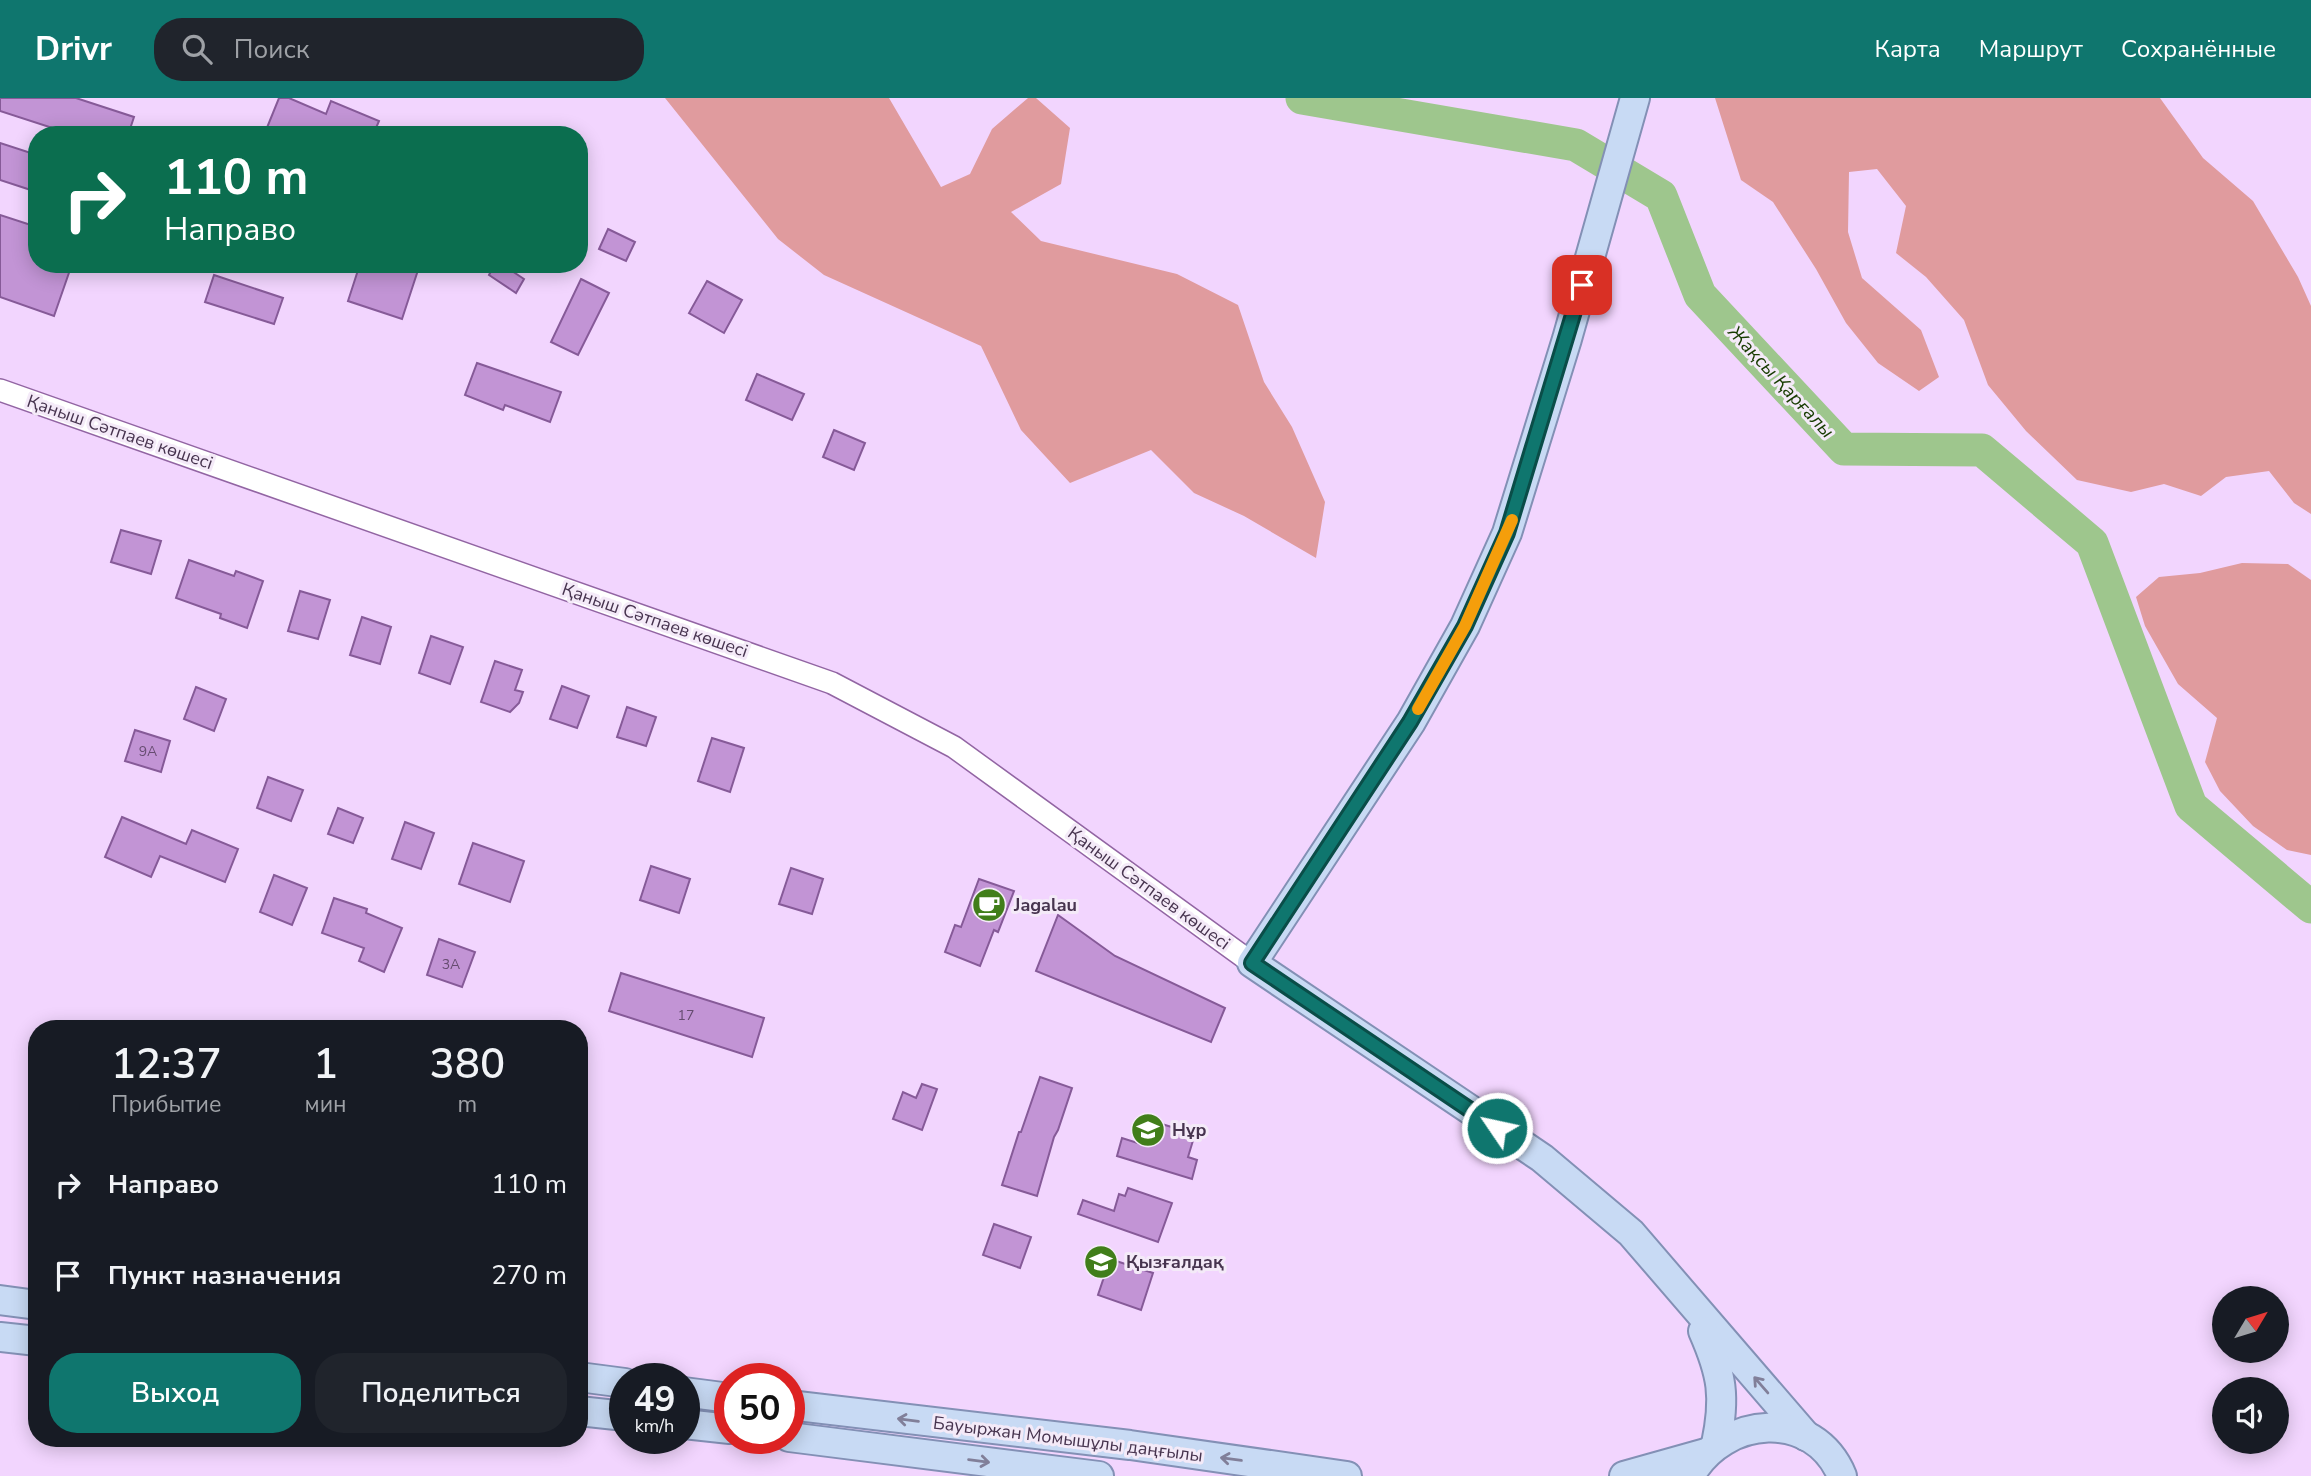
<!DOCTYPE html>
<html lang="ru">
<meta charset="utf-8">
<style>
:root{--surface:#171b24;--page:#20242c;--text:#f1f3f6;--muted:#9ea1a6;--accent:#0f766e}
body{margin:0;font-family:"Nunito Sans",sans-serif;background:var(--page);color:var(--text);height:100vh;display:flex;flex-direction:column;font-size:26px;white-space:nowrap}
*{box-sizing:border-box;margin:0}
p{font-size:23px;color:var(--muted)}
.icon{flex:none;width:38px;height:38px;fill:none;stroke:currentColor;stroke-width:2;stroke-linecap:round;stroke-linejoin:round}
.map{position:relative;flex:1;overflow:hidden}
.drawer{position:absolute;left:28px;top:922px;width:560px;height:427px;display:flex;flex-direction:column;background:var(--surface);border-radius:28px;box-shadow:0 4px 18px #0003}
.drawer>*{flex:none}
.banner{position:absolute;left:28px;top:28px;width:560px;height:147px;border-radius:28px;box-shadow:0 4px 18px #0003;background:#0b6e4f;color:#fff;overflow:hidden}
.needle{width:46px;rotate:52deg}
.buttons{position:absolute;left:2212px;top:1188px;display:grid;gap:14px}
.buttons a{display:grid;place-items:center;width:77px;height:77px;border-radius:50%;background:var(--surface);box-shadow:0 4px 18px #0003;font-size:35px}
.speed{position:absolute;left:609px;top:1265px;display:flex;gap:14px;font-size:35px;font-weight:700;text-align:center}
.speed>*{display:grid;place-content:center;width:91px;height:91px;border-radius:50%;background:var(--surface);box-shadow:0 4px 18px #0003;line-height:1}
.speed small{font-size:18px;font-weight:400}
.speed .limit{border:10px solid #d22;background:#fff;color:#111}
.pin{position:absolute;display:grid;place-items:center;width:60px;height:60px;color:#fff;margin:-30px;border-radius:14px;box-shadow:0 4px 10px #0006}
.me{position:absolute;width:77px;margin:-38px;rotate:304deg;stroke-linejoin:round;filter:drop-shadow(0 0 5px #0008)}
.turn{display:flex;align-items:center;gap:24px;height:147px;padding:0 21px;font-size:32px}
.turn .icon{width:91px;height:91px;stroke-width:2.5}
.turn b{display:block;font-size:49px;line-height:60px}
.eta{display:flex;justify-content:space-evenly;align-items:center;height:119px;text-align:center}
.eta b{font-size:42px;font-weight:600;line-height:49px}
.cta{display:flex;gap:14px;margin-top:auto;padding:14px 21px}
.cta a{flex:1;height:80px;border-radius:28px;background:var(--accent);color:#fff;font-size:28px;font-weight:600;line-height:80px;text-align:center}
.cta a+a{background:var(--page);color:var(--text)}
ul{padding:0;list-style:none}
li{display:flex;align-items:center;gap:21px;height:91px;padding:0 21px}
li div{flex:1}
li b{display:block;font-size:26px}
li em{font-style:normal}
header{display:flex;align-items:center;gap:42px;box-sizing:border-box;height:98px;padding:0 35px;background:var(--accent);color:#fff}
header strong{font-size:33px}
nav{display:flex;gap:38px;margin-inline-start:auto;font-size:24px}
.search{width:490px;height:63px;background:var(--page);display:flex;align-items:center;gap:18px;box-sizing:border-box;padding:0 24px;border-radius:28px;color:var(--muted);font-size:26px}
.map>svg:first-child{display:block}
.green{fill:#e09b9e}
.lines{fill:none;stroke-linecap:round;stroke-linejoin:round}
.river{stroke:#9ec68d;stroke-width:33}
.building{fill:#c294d5;stroke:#865a98;stroke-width:2}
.minor-casing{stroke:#9265a3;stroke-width:24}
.major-casing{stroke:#8390b5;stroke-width:32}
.minor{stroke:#fff;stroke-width:21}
.major{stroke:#c8daf4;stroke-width:28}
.oneway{stroke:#817f99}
.route-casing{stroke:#0a4d48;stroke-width:18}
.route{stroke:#0f766e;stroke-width:12}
.slow{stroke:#f59e0b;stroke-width:12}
.labels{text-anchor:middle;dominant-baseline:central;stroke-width:6;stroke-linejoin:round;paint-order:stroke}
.number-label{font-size:14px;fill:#664c70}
.street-label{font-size:18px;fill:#47344f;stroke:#f4eaf8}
.poi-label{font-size:18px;font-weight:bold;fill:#47344f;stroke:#f4eaf8;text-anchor:start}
.water-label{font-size:19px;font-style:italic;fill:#173c00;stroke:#f4eaf8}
</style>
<header>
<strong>Drivr</strong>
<div class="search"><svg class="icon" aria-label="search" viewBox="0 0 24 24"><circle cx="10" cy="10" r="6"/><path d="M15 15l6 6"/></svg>Поиск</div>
<nav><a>Карта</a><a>Маршрут</a><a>Сохранённые</a></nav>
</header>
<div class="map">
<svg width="2311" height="1378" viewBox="0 0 2311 1378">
<rect width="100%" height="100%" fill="#f2d5fe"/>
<g class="green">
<path d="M 665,0 L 889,0 L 941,89 L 970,76 L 992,31 L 1028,0 L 1036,0 L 1070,30 L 1061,86 L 1011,114 L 1041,143 L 1177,176 L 1238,207 L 1264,284 L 1292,329 L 1325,404 L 1316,460 L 1244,418 L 1194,395 L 1151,352 L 1070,385 L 1021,332 L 981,248 L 824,177 L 778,141 Z"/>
<path d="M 1715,0 L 2160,0 L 2203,60 L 2253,103 L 2298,179 L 2311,208 L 2311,416 L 2294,405 L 2269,373 L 2226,379 L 2201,398 L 2164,386 L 2131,394 L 2077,382 L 2026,333 L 1988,287 L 1964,222 L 1926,179 L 1896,155 L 1906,108 L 1877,71 L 1849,74 L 1848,134 L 1862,180 L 1921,232 L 1939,279 L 1919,293 L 1878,265 L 1846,225 L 1816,171 L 1773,104 L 1741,82 Z"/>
<path d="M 2242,465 L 2288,466 L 2311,482 L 2311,757 L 2287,752 L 2253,728 L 2220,693 L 2205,664 L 2217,620 L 2178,586 L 2145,528 L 2136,499 L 2159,479 L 2200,475 Z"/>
</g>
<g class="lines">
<path class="river" d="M 1302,0 L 1576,47 L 1661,98 L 1700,197 L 1844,351 L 1982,352 L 2092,445 L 2191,708 L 2311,809"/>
</g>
<g class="building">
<path d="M 0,0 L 76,0 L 134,19 L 128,37 L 74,37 L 0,13 Z"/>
<path d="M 279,0 L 289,0 L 326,16 L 331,3 L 379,23 L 373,37 L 264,37 Z"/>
<path d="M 0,45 L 37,57 L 37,94 L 0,82 Z"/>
<path d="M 0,117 L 37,129 L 37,166 L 72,166 L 54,218 L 0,199 Z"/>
<path d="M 608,131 L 635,144 L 626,163 L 599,151 Z"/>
<path d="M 360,166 L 420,166 L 402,221 L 348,203 Z"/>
<path d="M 495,166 L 517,166 L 512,173 L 524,181 L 516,195 L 489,177 Z"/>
<path d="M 214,177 L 283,200 L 274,226 L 205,204 Z"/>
<path d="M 581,181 L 609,195 L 578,257 L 551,244 Z"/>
<path d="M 707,183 L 742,202 L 724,235 L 689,215 Z"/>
<path d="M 477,265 L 561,294 L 550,324 L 505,307 L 503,312 L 465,297 Z"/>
<path d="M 757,276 L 804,296 L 792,322 L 746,302 Z"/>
<path d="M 834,332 L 865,345 L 854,372 L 823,359 Z"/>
<path d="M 121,432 L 161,443 L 151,476 L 111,464 Z"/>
<path d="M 189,462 L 234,478 L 236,473 L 263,483 L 247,530 L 220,520 L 221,516 L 176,500 Z"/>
<path d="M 300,493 L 330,502 L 318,541 L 288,533 Z"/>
<path d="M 362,519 L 391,529 L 380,566 L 350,557 Z"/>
<path d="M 431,538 L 463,549 L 450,586 L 419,575 Z"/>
<path d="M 495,563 L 522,572 L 515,592 L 523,594 L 519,605 L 510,614 L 481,604 Z"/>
<path d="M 562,588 L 589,598 L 577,630 L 550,621 Z"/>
<path d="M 196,589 L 226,601 L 214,633 L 184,621 Z"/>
<path d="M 627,609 L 656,619 L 646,648 L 617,639 Z"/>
<path d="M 135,632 L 170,643 L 161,674 L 125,663 Z"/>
<path d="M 712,640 L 744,650 L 730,694 L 698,683 Z"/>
<path d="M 268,679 L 303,692 L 291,723 L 257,710 Z"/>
<path d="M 338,710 L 363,720 L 353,745 L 328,736 Z"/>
<path d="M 122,719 L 186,746 L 192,732 L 238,751 L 225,784 L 160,758 L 151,779 L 105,759 Z"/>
<path d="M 405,724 L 434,735 L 421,771 L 392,761 Z"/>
<path d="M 473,745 L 524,763 L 510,804 L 459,786 Z"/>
<path d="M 651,768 L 690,781 L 679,815 L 640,802 Z"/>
<path d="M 791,770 L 823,781 L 812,816 L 779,806 Z"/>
<path d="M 274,777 L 307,790 L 292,827 L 260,814 Z"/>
<path d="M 979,781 L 1014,793 L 998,834 L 994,832 L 980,868 L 945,854 L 955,827 L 961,829 Z"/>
<path d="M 334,800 L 367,811 L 366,815 L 402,830 L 384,874 L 359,863 L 364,850 L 322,835 Z"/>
<path d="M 1058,817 L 1115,858 L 1225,910 L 1211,944 L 1036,873 Z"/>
<path d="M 439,841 L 475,854 L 462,889 L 427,877 Z"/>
<path d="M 621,875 L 764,920 L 752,959 L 609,913 Z"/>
<path d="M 1040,979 L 1072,990 L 1058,1032 L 1054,1039 L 1037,1098 L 1002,1087 L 1019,1034 L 1021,1034 Z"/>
<path d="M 922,986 L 937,991 L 922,1032 L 893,1021 L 903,994 L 916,1000 Z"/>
<path d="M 1155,1024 L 1195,1036 L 1188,1059 L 1197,1062 L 1192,1081 L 1117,1058 L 1122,1040 L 1147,1048 Z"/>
<path d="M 1128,1090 L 1172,1105 L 1158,1144 L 1078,1116 L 1083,1102 L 1114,1113 L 1119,1096 L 1125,1098 Z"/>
<path d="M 994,1126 L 1031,1139 L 1020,1170 L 983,1157 Z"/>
<path d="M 1110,1161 L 1153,1175 L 1141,1212 L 1098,1197 Z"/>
</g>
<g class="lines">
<g class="minor-casing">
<path id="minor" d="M 0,292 L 832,585 L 954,649 L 1252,865"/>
</g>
<g class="major-casing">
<g id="major">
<path d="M 1635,0 L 1567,241 L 1507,435 L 1465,528 L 1411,624 L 1252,865 L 1542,1060 L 1631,1135 L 1806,1338"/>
<path d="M 0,1202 L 37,1207"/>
<path d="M 1703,1233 C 1722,1276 1726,1299 1716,1346"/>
<path d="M 0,1239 L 37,1243"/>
<path d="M 579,1279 L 625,1285"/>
<path d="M 684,1294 L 730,1300"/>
<path d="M 789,1307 L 1130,1347 L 1347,1378"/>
<path d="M 579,1313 L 625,1318"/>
<path d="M 684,1326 L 730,1331"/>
<path d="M 789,1339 L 1099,1378"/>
<path d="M 1624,1378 L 1706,1355"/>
<path d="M 1690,1378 C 1724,1317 1814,1310 1842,1378"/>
</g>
</g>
<use href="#minor" class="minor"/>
<use href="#major" class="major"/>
</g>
<defs><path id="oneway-shaft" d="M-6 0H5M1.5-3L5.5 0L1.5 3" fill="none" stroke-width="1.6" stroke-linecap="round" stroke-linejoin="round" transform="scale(1.75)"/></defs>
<g class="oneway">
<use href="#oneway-shaft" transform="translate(1761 1287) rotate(-131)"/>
<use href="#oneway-shaft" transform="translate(908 1322) rotate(-173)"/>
<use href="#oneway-shaft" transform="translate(1231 1361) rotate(-172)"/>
<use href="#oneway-shaft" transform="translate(979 1363) rotate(7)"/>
</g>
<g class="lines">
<g class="route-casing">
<path id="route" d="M 1497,1030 L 1252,865 L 1410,624 L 1465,528 L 1507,435 L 1582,187"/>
</g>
<use href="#route" class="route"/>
<path class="slow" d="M 1418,611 L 1465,528 L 1512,422"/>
</g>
<defs>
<g id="cafe-disc" transform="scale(1.75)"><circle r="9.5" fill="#417e1a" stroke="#f4eaf8"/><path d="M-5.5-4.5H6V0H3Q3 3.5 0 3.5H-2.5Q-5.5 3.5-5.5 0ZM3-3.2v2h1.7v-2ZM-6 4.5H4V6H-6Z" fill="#fff"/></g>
<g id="school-disc" transform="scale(1.75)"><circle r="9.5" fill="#417e1a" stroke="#f4eaf8"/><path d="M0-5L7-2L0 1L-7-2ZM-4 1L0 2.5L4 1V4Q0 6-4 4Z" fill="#fff"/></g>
</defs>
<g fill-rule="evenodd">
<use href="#cafe-disc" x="989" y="807"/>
<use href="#school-disc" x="1148" y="1032"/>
<use href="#school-disc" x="1101" y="1164"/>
</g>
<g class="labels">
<g class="number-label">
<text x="148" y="653">9А</text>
<text x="451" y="866">3А</text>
<text x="686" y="917">17</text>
</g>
<g class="street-label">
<text transform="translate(120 334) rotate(19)">Қаныш Сәтпаев көшесі</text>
<text transform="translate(655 522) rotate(19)">Қаныш Сәтпаев көшесі</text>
<text transform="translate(1149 790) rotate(36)">Қаныш Сәтпаев көшесі</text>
<text transform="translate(1068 1341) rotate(7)">Бауыржан Момышұлы даңғылы</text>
</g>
<g class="poi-label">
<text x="1014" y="807">Jagalau</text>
<text x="1172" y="1032">Нұр</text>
<text x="1126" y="1164">Қызғалдақ</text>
</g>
<g class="water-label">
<text transform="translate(1781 284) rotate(47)">Жақсы Қарғалы</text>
</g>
</g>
</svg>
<div class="buttons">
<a><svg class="needle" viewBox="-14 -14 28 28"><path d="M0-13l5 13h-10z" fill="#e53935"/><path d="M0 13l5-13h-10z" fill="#9ea1a6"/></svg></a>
<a><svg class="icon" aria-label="sound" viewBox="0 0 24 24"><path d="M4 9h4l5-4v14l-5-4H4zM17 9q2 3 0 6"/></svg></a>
</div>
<div class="speed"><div>49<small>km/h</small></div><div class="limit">50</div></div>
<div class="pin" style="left:1582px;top:187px;background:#d93025"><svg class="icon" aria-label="arrive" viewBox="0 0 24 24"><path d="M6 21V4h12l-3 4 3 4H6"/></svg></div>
<svg class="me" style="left:1497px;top:1030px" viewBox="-20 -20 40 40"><circle r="17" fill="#0f766e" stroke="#fff" stroke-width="3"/><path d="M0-11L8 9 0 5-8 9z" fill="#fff"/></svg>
<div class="banner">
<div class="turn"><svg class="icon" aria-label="right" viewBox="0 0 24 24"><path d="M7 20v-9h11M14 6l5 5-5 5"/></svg><div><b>110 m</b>Направо</div></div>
</div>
<section class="drawer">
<div class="eta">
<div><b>12:37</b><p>Прибытие</p></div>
<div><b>1</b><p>мин</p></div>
<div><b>380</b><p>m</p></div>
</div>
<ul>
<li><svg class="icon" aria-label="right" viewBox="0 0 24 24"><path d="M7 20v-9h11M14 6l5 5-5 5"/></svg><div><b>Направо</b></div><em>110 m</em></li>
<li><svg class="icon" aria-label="arrive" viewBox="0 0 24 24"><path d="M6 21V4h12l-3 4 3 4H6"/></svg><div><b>Пункт назначения</b></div><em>270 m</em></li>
</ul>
<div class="cta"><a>Выход</a><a>Поделиться</a></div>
</section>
</div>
